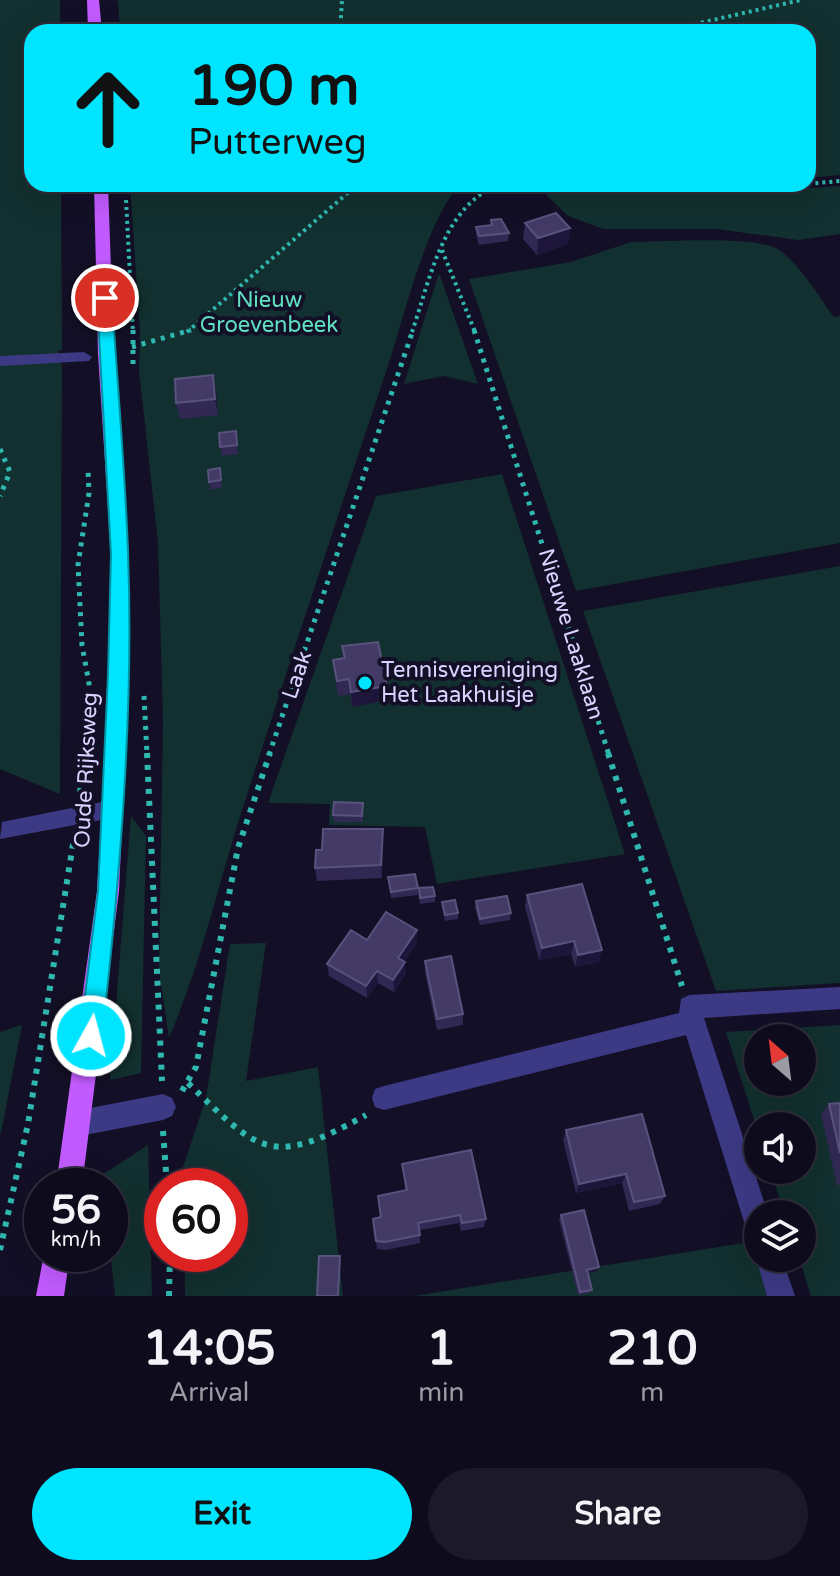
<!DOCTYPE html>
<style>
:root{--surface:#0e0b1c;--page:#1c1929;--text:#f1f3f6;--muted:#9b9ba3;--line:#2e2b3b;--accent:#00e5ff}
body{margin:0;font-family:"Varela Round",sans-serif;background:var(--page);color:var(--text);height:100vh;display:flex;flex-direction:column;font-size:30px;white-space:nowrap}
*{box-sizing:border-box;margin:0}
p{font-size:26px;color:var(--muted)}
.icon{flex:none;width:44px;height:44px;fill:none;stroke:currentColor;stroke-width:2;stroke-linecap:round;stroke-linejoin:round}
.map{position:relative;height:1296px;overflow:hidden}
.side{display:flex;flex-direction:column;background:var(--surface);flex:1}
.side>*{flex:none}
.banner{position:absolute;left:24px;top:24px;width:792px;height:168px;border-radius:24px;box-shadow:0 8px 32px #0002,0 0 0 2px var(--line);background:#00e5ff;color:#111;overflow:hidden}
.needle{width:52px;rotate:332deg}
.controls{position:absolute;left:744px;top:1024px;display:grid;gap:16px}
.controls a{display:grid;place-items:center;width:72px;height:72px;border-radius:50%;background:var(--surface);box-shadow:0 8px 32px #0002,0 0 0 2px var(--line);font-size:40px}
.speed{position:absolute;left:24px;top:1168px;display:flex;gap:16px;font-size:40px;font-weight:700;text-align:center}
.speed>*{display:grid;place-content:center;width:104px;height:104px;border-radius:50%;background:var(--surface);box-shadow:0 8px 32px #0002,0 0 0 2px var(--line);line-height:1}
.speed small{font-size:20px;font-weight:400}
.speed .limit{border:12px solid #d22;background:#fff;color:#111}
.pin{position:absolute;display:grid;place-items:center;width:68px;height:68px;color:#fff;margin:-34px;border:4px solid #fff;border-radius:50%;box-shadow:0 2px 8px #0007}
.me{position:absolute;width:88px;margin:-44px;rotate:7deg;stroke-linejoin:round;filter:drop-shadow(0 0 6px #0008)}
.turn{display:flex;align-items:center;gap:28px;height:168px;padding:0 32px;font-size:36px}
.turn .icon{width:104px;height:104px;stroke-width:2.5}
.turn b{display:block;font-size:56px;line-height:68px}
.eta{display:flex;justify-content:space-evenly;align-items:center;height:136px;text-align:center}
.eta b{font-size:48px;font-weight:700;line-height:56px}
.primary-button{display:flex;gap:16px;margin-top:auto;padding:16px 32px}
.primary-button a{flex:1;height:92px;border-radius:48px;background:var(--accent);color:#111;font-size:32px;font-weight:700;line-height:92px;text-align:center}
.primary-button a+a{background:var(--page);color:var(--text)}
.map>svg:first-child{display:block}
.green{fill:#12302f;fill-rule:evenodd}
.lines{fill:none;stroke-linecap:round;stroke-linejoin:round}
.path-far2{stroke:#2fb8b0;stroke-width:4;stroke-dasharray:3 4;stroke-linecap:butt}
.path-far1{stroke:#2fb8b0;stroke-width:5;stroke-dasharray:4 6;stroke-linecap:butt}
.path{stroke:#2fb8b0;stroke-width:6;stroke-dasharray:5 7;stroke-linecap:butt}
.service{fill:#3d3a85;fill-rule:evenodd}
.minor{fill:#3d3a85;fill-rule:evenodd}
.primary{fill:#c25bff;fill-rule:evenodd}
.wall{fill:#312854}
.shaded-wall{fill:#1d163a}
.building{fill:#433a66;stroke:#5a527e;stroke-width:2}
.route{fill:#00e5ff;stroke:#0095a6;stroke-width:2}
.poi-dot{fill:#00e5ff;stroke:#130f26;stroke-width:3}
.labels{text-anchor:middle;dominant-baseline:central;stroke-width:8;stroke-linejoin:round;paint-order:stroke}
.park-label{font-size:22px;fill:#5fe0c0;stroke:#130f26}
.street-label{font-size:22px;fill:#d9d4ff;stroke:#130f26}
.poi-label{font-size:22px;fill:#d9d4ff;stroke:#130f26;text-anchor:start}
</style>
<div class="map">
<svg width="840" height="1296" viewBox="0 0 840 1296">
<rect width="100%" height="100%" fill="#130f26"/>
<g class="green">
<path d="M 0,0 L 60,0 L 60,32 L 32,32 L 32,184 L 61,184 L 62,350 L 58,351 L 62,366 L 60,794 L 0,769 Z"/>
<path d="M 118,0 L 840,0 L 840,175 L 808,178 L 808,32 L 120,32 Z"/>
<path d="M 130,184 L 461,184 C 427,217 403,321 387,369 C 338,515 290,661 243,807 C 218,885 201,964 169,1038 L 159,970 L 163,722 L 158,542 L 139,370 L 140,333 Z"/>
<path d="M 536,185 C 637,195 738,194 840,186 L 840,234 L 798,240 L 717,229 L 603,229 L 568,216 Z"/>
<path d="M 631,242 C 662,242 758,235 779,250 C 801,265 818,296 834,317 L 840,316 L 840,543 L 576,591 L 469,279 L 571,262 Z"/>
<path d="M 439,273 L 478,384 L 444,376 L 404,384 Z"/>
<path d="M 502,474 L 625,854 L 437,884 L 425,827 L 329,825 L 330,804 L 268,803 L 376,496 Z"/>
<path d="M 840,566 L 840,983 L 716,991 L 583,611 Z"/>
<path d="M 131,816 L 146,836 L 141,1073 L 110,1080 Z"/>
<path d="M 266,943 L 246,1081 L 318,1067 L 343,1296 L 185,1296 L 185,1254 L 230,1254 L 230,1186 L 184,1186 L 183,1167 L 206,1098 L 230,944 Z"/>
<path d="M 22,1025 L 2,1128 L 0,1135 L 0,1032 Z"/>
<path d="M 840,1025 L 840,1296 L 811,1296 L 799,1258 L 802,1258 L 802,1214 L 785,1214 L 770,1170 L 802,1170 L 802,1126 L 758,1126 L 758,1132 L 726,1032 ZM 758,1038 L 802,1038 L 802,1082 L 758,1082 Z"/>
<path d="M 148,1145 L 152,1296 L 115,1296 L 110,1250 L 110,1186 L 103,1186 L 102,1175 Z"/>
<path d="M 756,1241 L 758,1258 L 773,1296 L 414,1296 Z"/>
</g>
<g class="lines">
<g class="path-far2">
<path d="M 340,32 L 342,0"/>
<path d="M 660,32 L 801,0"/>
<path d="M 564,184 L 715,192 L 840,181"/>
<path d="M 126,200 L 133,332"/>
<path d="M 442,250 L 475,332"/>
<path d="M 187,332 L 358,184"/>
<path d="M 412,332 C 430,280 443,204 501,184"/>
</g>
<g class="path-far1">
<path d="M 133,330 L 133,370"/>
<path d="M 474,330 L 609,755"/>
<path d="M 132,347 L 191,330"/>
<path d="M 0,449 L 10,472 L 0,496"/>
<path d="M 144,696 L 147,755"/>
<path d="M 84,755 L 90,689 L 82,645 L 78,565 L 89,493 L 88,469"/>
<path d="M 269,755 L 413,330"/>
</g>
<g class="path">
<path d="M 147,753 L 162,1081"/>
<path d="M 608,753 L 682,986"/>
<path d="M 80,793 L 84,753"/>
<path d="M 188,1083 C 260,1153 271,1168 366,1115"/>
<path d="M 182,1091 L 196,1067 L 238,848 L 270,753"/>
<path d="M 163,1131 L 167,1186"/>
<path d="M 0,1250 L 28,1124 L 74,838"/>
<path d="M 169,1296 L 170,1254"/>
</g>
<g class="service">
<path d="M 84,352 L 92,357 L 89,361 L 0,366 L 0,356 Z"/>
<path d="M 112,800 L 119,803 L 122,809 L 119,815 L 112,818 L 0,839 L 2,822 Z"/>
</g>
<g class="minor">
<path d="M 840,987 L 840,1009 L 704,1018 L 768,1214 L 758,1214 L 758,1238 L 749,1234 L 745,1225 L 686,1035 L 384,1110 L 375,1107 L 372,1098 L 375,1089 L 384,1086 L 679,1013 L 681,999 L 689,995 Z"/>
<path d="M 163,1094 L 172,1098 L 176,1107 L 172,1116 L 163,1120 L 80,1136 L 71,1132 L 67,1123 L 71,1114 L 80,1110 Z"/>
<path d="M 758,1252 L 758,1258 L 782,1258 L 795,1296 L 767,1296 L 756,1258 Z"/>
</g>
<g class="primary">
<path d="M 87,0 L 99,0 L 102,32 L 88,32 Z"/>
<path d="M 94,184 L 108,184 L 114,354 L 129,554 L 126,736 L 119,891 L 82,1186 L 56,1186 L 97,891 L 106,736 L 111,554 L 98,354 Z"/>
<path d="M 44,1254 L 70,1254 L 64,1296 L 36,1296 Z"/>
</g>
</g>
<g class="wall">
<path d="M 491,220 L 509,233 L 508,241 L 479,245 L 476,235 L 476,227 L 490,225 Z"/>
<path d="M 525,223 L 570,228 L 568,244 L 537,255 L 523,239 Z"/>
<path d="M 216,391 L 218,415 L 180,419 L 176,403 Z"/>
<path d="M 236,431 L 238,454 L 222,456 L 220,447 Z"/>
<path d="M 220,468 L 222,488 L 210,490 L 209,482 Z"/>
<path d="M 342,646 L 387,700 L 352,707 L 350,694 L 338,696 L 333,660 L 343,659 Z"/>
<path d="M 363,803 L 363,822 L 334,822 L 333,815 Z"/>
<path d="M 383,829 L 382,878 L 317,881 L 315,868 L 322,850 Z"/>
<path d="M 388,877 L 418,888 L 418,895 L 391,898 Z"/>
<path d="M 419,888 L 435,896 L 435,902 L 420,904 Z"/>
<path d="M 527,895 L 602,950 L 599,962 L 575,967 L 571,954 L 539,960 L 525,907 Z"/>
<path d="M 476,901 L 511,913 L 510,920 L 480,925 L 475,908 Z"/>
<path d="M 442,902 L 458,913 L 458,919 L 445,921 L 442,908 Z"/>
<path d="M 367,940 L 417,943 L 404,962 L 406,974 L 394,992 L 378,983 L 367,998 L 329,976 L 327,964 Z"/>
<path d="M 425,961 L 463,1014 L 463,1025 L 437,1030 L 425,973 Z"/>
<path d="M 840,1103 L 840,1185 L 837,1185 L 821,1114 L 829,1104 Z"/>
<path d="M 566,1130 L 665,1196 L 660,1204 L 629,1211 L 622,1183 L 576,1193 L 563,1140 Z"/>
<path d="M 402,1164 L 486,1219 L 484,1227 L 461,1231 L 459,1223 L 420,1230 L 420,1243 L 386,1250 L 377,1249 L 373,1219 L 381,1218 L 405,1190 Z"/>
<path d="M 561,1215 L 597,1271 L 588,1273 L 592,1290 L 590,1293 L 578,1295 L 559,1220 Z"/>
</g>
<g class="shaded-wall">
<path d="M 570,228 L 568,244 L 537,255 L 538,238 Z"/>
<path d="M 213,375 L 216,391 L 218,415 L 215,399 Z"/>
<path d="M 387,686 L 387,700 L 352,707 L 351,692 Z"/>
<path d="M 383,829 L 383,842 L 382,878 L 381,865 Z"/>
<path d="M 417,930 L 417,943 L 399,970 L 398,958 Z"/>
<path d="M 574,941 L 571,954 L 539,960 L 542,948 Z"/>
<path d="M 602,950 L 599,962 L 575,967 L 578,955 Z"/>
<path d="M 405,962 L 406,974 L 394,992 L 393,980 Z"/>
<path d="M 377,971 L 378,983 L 367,998 L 366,986 Z"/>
<path d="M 626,1174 L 622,1183 L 576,1193 L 579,1184 Z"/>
<path d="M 599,1267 L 597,1271 L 585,1274 L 587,1270 Z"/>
</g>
<g class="building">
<path d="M 556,213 L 570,228 L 538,238 L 525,223 Z"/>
<path d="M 501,219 L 509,233 L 479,236 L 476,227 L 492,225 L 491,220 Z"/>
<path d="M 213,375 L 215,399 L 176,403 L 175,379 Z"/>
<path d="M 236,431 L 237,445 L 220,447 L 219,433 Z"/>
<path d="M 220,468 L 221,480 L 209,482 L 208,470 Z"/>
<path d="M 378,642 L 387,686 L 351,692 L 349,679 L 337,681 L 333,660 L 345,658 L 342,646 Z"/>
<path d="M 334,802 L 363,803 L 362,816 L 333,815 Z"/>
<path d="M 323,829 L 383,829 L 381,865 L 315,868 L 316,850 L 322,850 Z"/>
<path d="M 415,874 L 418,888 L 391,892 L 388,877 Z"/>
<path d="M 582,884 L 602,950 L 578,955 L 574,941 L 542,948 L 527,895 Z"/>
<path d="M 433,887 L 435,896 L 420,898 L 419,888 Z"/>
<path d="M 507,896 L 511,913 L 480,919 L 476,901 Z"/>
<path d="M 455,900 L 458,913 L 445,915 L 442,902 Z"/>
<path d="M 386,912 L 417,930 L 398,958 L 405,962 L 393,980 L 377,971 L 366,986 L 327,964 L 351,930 L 367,940 Z"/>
<path d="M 451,956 L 463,1014 L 437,1019 L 425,961 Z"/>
<path d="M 840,1103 L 840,1153 L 829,1104 Z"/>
<path d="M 642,1114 L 665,1196 L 634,1202 L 626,1174 L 579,1184 L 566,1130 Z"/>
<path d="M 471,1150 L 486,1219 L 462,1223 L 460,1215 L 418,1223 L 420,1235 L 385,1242 L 376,1241 L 373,1219 L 381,1217 L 378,1196 L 407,1190 L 402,1164 Z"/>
<path d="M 584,1210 L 599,1267 L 587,1270 L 592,1290 L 580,1292 L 561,1215 Z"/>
<path d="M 319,1256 L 340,1256 L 338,1296 L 317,1296 Z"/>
</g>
<path class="route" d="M 105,293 L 112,298 C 117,382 125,467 128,552 C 134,711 120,878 102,1036 L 98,1044 L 91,1047 L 83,1044 L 80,1036 L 98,891 L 108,675 L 111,554 L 97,298 Z"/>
<circle class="poi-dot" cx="365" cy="683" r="8"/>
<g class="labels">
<g class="park-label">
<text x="269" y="300">Nieuw<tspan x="269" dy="25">Groevenbeek</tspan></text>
</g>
<g class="street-label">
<text transform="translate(571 634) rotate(73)">Nieuwe Laaklaan</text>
<text transform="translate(297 675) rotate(-71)">Laak</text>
<text transform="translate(86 770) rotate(-87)">Oude Rijksweg</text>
</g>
<g class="poi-label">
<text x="381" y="670">Tennisvereniging<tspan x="381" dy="25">Het Laakhuisje</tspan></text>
</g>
</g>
</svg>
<div class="controls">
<a><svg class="needle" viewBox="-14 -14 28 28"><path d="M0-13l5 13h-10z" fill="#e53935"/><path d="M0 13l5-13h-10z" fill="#9b9ba3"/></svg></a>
<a><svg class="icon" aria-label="sound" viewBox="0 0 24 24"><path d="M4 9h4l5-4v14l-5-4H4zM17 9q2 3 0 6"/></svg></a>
<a><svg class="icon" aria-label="layers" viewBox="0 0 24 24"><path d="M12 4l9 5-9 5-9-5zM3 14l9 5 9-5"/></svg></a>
</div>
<div class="speed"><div>56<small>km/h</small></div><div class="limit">60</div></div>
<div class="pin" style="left:105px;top:298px;background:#d93025"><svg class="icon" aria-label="arrive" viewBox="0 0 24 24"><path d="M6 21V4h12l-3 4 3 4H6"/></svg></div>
<svg class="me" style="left:91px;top:1036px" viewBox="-20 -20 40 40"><circle r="17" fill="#00e5ff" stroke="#fff" stroke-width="3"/><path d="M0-11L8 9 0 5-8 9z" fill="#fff"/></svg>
<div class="banner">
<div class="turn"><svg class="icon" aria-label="ahead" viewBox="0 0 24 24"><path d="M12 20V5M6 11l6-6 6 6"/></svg><div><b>190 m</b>Putterweg</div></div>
</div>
</div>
<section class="side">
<div class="eta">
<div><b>14:05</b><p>Arrival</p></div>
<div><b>1</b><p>min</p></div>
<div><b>210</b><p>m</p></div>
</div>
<div class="primary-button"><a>Exit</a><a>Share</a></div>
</section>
